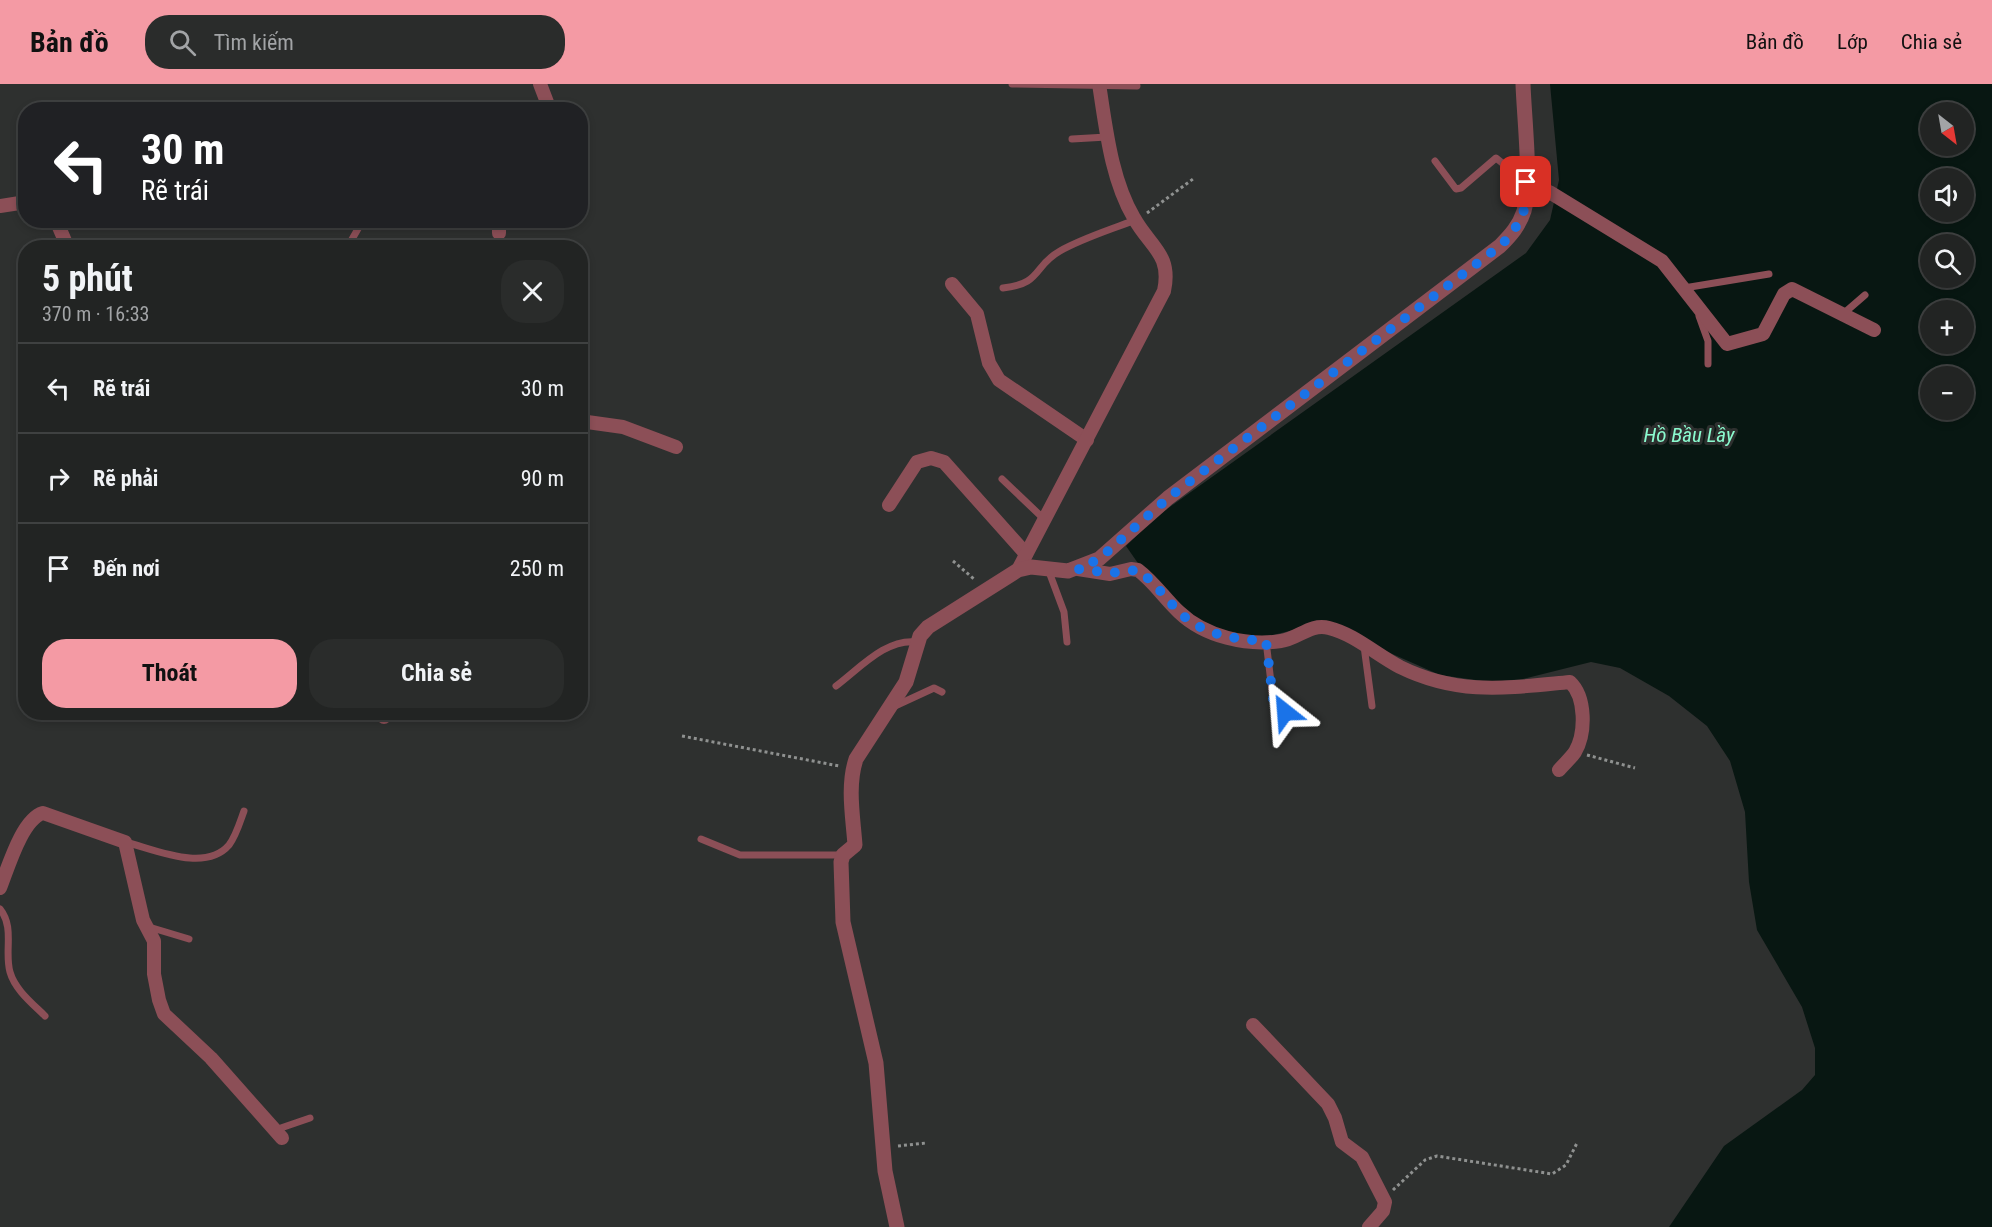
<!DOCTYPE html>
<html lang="vi">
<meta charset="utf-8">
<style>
:root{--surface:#222423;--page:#2a2c2b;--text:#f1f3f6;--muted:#a2a4a6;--line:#3f4141;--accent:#f49aa4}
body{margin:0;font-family:"Roboto Condensed",sans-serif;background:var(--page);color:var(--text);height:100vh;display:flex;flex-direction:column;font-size:22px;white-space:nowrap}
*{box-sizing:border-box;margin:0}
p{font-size:20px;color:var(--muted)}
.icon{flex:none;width:33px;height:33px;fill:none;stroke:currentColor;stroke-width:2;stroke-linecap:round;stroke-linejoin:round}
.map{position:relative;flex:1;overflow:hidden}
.details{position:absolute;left:18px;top:156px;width:570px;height:480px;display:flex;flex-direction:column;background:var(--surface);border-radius:24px;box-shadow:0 3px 9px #0003,0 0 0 2px var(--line)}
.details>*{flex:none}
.top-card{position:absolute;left:18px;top:18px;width:570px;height:126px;border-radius:24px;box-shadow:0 3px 9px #0003,0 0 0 2px var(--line);background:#202124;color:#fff;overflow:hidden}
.needle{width:39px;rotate:149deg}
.buttons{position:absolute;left:1920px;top:18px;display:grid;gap:12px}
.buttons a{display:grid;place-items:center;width:54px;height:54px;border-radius:50%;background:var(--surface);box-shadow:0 3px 9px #0003,0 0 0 2px var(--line);font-size:30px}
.pin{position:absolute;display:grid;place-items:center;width:51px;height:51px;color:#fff;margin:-26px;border-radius:12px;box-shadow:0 3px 9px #0006}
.me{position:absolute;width:66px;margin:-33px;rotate:332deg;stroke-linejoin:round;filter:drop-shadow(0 0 4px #0008)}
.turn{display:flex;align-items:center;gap:21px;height:126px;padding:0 24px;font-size:27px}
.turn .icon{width:78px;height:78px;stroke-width:2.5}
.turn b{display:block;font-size:42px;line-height:51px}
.round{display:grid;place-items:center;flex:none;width:63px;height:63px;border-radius:24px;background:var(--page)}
.headline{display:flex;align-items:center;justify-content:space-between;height:102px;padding:0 24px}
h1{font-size:36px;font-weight:700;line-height:45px}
.primary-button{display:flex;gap:12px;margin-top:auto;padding:12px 24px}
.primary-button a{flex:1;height:69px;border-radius:24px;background:var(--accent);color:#111;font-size:24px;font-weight:700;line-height:69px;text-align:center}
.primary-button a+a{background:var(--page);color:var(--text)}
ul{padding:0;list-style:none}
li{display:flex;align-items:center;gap:18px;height:90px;padding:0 24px;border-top:2px solid var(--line)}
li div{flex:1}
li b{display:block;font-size:22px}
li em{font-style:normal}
header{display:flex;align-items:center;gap:36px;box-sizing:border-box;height:84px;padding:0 30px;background:var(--accent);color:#111}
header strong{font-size:28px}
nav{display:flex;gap:33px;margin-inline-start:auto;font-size:21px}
.search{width:420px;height:54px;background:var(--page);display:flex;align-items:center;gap:15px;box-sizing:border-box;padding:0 21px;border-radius:24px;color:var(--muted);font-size:22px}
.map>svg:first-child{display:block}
.water{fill:#081712;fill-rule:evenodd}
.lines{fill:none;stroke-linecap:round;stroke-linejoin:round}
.path{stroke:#8f9190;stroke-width:3;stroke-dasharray:3 3;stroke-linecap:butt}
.service{stroke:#8c4f57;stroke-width:7}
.minor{stroke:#8c4f57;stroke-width:14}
.tertiary{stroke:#8c4f57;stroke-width:15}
.route{stroke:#1a73e8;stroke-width:10;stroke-dasharray:0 18}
.labels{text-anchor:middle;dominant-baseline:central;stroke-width:6;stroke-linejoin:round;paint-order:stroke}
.water-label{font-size:21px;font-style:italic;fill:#8bfbcf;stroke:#2e302f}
</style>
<header>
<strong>Bản đồ</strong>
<div class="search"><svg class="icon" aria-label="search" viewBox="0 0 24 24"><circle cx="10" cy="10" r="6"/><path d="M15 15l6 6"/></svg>Tìm kiếm</div>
<nav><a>Bản đồ</a><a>Lớp</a><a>Chia sẻ</a></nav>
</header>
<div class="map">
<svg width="1992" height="1143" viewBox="0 0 1992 1143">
<rect width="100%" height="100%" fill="#2e302f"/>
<path class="water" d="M 1550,0 L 1992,0 L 1992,1143 L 1669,1143 L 1724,1062 L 1802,1006 L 1815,991 L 1815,964 L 1802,923 L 1757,846 L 1749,798 L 1745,728 L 1730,677 L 1707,642 L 1669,612 L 1620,584 L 1591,578 L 1523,595 L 1490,598 L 1440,591 L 1322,539 L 1265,553 L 1235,553 L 1200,541 L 1142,485 L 1126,462 L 1153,435 L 1526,169 L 1550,136 L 1559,96 ZM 1930,28 L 1964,28 L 1964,62 L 1930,62 ZM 1930,94 L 1964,94 L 1964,128 L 1930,128 ZM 1930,160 L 1964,160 L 1964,194 L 1930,194 ZM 1930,226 L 1964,226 L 1964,260 L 1930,260 ZM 1930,292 L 1964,292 L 1964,326 L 1930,326 Z"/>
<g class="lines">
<g class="path">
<path d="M 1147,129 L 1193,95"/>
<path d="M 953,477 L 974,495"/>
<path d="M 682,652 L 839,682"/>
<path d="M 1587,671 L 1635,684"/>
<path d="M 898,1062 L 926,1059"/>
<path d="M 1393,1106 L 1425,1076 L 1437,1072 L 1552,1090 L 1566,1081 L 1577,1059"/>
</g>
<g class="service">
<path d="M 1012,0 L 1137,2"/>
<path d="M 1072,55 L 1107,53"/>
<path d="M 1435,77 L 1456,105 L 1461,104 L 1496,74 L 1526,98"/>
<path d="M 347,164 L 363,136"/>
<path d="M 1003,204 C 1042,200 1033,182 1060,167 C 1083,154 1110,146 1135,136"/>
<path d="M 1684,204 L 1769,190"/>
<path d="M 1843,230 L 1865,211"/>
<path d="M 1699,232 L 1708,257 L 1708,280"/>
<path d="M 1002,395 L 1045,436"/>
<path d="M 1048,485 L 1064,528 L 1067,558"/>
<path d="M 1266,557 L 1273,615 L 1285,628"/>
<path d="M 1364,562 L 1372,622"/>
<path d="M 836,602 C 860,584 886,554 917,558"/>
<path d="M 895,622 L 934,604 L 942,608"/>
<path d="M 701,755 L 740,771 L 843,771"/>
<path d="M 125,758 C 154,765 205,789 229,761 C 236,752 240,738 244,727"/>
<path d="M 0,825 C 15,844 4,867 10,888 C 15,906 33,920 45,932"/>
<path d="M 149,843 L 189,855"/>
<path d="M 275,1046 L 310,1034"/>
</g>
<g class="minor">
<path d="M 540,0 L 550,26"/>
<path d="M 1526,98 L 1551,109 L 1662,177 L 1727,260 L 1763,250 L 1784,210 L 1792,205 L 1874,246"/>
<path d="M 0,122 L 26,118"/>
<path d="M 56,136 L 68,164"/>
<path d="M 499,149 L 499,136"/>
<path d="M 952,200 L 977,230 L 989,279 L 999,296 L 1087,356"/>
<path d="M 580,337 L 623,343 L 676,363"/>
<path d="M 889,421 L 917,378 L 931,374 L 944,378 L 1026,470"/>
<path d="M 1078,485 L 1110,490 L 1131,485 L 1138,486 C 1154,498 1165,515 1179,528 C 1205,553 1247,562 1281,557 C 1298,555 1310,539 1329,544 C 1354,550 1377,571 1400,583 C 1459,612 1507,604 1570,598 C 1586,613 1586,649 1575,668 C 1571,674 1564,680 1559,686"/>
<path d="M 1018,486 L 1164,207 C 1172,170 1150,163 1134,134 C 1111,95 1106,44 1099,0"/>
<path d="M 384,633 L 384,628"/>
<path d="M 0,804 C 8,784 22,735 43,729 L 125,758 L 143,836 L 154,857 L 154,890 L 159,916 L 164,930 L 211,974 L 282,1054"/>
<path d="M 1253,941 L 1328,1020 L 1335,1034 L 1342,1058 L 1362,1073 L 1385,1118 L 1383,1127 L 1369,1143"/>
</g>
<path class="tertiary" d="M 897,1143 L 885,1087 L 876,979 L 843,838 L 841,778 L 843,771 L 855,761 C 853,733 847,702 856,675 L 906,598 L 920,552 L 928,543 L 1018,486 L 1031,483 L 1068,487 L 1099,475 L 1168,414 L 1500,162 C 1511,151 1519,142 1524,127 C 1532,100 1524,32 1523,0"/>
</g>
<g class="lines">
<path class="route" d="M 1285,628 L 1273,615 L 1266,557 C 1233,555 1202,551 1178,527 C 1165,513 1153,497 1138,486 L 1110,489 L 1078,485 L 1099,475 L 1168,414 L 1500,162 C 1518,145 1530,123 1526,98"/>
</g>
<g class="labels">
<g class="water-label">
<text x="1689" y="351">Hồ Bầu Lầy</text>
</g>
</g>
</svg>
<div class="buttons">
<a><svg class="needle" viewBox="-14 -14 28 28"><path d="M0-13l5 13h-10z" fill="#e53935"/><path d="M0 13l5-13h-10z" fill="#a2a4a6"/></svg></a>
<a><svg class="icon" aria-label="sound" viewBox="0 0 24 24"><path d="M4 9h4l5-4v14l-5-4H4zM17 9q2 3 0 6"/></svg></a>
<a><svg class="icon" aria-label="search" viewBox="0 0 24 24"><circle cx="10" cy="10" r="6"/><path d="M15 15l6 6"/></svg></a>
<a>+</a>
<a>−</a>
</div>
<div class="pin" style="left:1526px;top:98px;background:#d93025"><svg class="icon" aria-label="arrive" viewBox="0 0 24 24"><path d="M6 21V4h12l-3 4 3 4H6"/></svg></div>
<svg class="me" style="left:1285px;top:628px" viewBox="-20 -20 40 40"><path d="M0-17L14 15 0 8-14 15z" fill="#1a73e8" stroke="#fff" stroke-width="4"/></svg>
<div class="top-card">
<div class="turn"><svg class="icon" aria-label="left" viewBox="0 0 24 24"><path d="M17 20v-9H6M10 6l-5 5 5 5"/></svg><div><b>30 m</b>Rẽ trái</div></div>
</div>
<section class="details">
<div class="headline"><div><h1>5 phút</h1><p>370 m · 16:33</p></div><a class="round"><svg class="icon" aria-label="close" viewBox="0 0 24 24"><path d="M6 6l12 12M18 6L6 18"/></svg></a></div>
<ul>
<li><svg class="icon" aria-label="left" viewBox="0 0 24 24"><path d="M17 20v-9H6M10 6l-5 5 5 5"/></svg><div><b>Rẽ trái</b></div><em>30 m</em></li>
<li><svg class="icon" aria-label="right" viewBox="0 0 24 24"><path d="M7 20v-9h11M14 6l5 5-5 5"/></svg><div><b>Rẽ phải</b></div><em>90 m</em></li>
<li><svg class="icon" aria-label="arrive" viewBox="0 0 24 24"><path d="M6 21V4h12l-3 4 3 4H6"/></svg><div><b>Đến nơi</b></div><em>250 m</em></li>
</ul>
<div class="primary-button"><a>Thoát</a><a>Chia sẻ</a></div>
</section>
</div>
